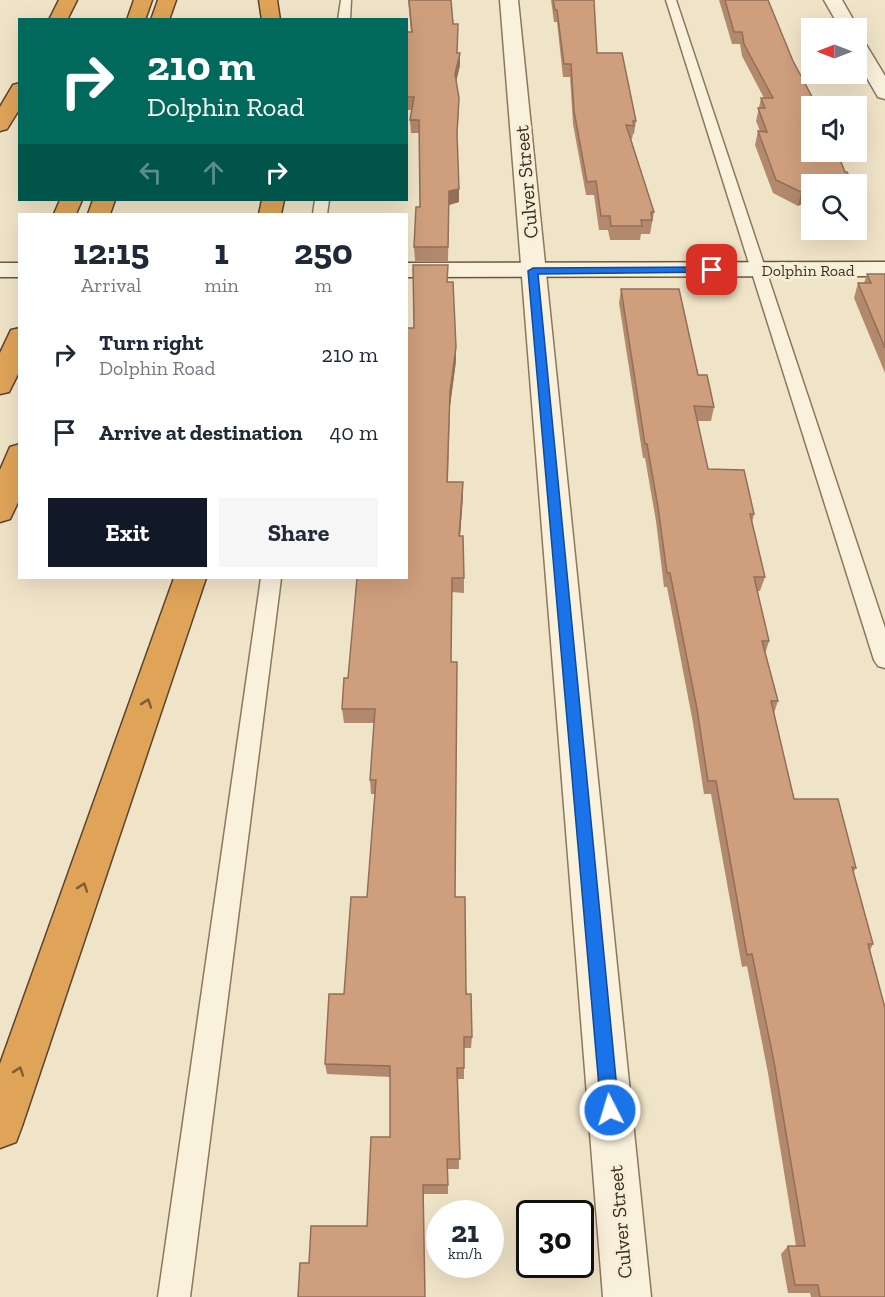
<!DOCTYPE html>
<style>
:root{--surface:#fff;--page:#f6f6f7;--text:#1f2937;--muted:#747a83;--accent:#111827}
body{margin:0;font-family:"Zilla Slab",serif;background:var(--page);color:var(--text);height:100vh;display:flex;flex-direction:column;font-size:22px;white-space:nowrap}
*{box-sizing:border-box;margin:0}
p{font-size:20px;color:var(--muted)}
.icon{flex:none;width:33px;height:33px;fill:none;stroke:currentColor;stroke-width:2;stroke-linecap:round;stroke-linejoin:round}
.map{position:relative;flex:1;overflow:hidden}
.sheet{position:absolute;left:18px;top:213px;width:390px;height:366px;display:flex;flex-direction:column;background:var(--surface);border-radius:0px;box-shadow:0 6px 24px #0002}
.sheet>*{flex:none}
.top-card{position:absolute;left:18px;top:18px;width:390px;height:183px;border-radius:0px;box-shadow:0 6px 24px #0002;background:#00695c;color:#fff;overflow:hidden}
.needle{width:39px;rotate:270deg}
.controls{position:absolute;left:801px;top:18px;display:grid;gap:12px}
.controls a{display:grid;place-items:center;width:66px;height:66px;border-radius:0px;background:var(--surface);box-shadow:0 6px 24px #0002;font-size:30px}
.speed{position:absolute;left:426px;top:1200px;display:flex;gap:12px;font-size:30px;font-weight:700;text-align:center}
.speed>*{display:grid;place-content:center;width:78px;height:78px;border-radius:50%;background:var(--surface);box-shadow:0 6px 24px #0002;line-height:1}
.speed small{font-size:15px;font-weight:400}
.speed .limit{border:3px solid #111;border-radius:9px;background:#fff;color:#111}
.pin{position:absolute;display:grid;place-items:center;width:51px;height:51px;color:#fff;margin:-26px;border-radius:12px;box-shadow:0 3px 9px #0006}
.me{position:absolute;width:66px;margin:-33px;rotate:355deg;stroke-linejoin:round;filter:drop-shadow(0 0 4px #0008)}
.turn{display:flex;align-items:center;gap:21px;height:126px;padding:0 30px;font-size:27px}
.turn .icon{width:78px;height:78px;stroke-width:2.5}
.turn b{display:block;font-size:42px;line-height:51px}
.lanes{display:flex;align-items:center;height:57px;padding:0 30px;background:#0003;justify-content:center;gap:30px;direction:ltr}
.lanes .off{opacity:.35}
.eta{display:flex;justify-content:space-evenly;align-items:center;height:102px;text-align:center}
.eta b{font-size:36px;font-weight:700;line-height:42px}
.action{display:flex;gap:12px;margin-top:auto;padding:12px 30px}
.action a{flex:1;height:69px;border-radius:0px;background:var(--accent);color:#fff;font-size:24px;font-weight:700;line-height:69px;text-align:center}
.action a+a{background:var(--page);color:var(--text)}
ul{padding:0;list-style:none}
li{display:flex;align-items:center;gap:18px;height:78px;padding:0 30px}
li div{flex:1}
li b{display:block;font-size:22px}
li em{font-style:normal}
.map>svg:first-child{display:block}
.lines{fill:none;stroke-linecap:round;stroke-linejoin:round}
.service-casing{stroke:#8d765c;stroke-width:3}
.minor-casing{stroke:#8d765c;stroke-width:3}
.secondary-casing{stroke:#6f573f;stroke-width:3}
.motorway-casing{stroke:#5b4430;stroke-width:3}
.service{fill:#faf1dc;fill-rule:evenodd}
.minor{fill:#faf1dc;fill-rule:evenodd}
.secondary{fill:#faf1dc;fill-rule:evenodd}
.motorway{fill:#e0a458;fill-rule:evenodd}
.wall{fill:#b2896c}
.shaded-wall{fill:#916f58}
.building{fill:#cf9f7d;stroke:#916f58;stroke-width:1.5}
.oneway{stroke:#7e5d36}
.route{fill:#1a73e8;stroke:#114b97;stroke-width:1.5}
.labels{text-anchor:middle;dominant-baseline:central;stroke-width:6;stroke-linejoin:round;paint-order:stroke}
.far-street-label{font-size:16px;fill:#3d2e20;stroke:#f7eed8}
.street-label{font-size:20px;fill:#3d2e20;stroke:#f7eed8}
</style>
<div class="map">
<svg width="885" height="1297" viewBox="0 0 885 1297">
<rect width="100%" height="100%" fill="#f0e4c8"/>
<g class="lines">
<g class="service-casing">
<g id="service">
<path d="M 341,0 L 351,0 L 350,20 L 338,20 Z"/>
<path d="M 666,0 L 676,0 L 885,628 L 885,668 L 878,666 L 874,660 Z"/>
<path d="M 315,200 L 329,200 L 327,214 L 313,214 Z"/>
<path d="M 261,578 L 281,578 L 190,1297 L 158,1297 Z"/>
</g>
</g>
<g class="minor-casing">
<g id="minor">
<path d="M 500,0 L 518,0 L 651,1297 L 603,1297 Z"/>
<path d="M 824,0 L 842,0 L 858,28 L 856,30 L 840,28 Z"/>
<path d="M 856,37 L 862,38 L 885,76 L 885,99 L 878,97 L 856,59 Z"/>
</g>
</g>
<g class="secondary-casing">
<g id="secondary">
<path d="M 885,262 L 885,276 L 406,277 L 406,263 Z"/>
<rect x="0" y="263" width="20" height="14"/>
</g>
</g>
<g class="motorway-casing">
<g id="motorway">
<path d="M 59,0 L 77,0 L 67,20 L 49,20 Z"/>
<path d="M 134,0 L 152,0 L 145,20 L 127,20 Z"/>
<path d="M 158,0 L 176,0 L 169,20 L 151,20 Z"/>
<path d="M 259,0 L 277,0 L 280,20 L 262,20 Z"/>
<path d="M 20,83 L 20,108 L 7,129 L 0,131 L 0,107 L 13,85 Z"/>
<path d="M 60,200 L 82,200 L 76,214 L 54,214 Z"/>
<path d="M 93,200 L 115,200 L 110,214 L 88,214 Z"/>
<path d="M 262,200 L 284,200 L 281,214 L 259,214 Z"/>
<path d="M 20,328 L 20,370 L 9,392 L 0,394 L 0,353 L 11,330 Z"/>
<path d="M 20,444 L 20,498 L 10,519 L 0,522 L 0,470 L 10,447 Z"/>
<path d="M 174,578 L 206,578 L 22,1126 L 16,1142 L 0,1148 L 0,1064 Z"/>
</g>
</g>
<use href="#service" class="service"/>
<use href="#minor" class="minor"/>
<use href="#secondary" class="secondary"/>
<use href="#motorway" class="motorway"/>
</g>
<g class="wall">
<path d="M 408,0 L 451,0 L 457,53 L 460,65 L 456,82 L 459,110 L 457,139 L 459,189 L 459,202 L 449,205 L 448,261 L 415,261 L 414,247 L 420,207 L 419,133 L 411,133 L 410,120 L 412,110 L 406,110 L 406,32 L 411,32 Z"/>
<path d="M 551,0 L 594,0 L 597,53 L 636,121 L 634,134 L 633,134 L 632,139 L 631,139 L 654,212 L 650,234 L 641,234 L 640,240 L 610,240 L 608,230 L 599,230 L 594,195 L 586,195 L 573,124 L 570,77 L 563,77 L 557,22 L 554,22 Z"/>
<path d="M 719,0 L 768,0 L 812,184 L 798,206 L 773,193 L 755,145 L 758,131 L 760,131 L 756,121 L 761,98 L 764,98 L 742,56 L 740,44 L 732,44 Z"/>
<path d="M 856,192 L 864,208 L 860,221 L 856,221 Z"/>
<path d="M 867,274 L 885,274 L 885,373 L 854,298 L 858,283 L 864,283 Z"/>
<path d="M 448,282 L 456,361 L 450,406 L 448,482 L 463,496 L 460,536 L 464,578 L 464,593 L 451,592 L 451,662 L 455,897 L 472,1037 L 471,1048 L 464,1048 L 464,1079 L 458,1079 L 459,1169 L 448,1169 L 448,1194 L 424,1194 L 309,1263 L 367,1226 L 390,1137 L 390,1077 L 327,1074 L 325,1064 L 344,994 L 367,897 L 375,794 L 371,794 L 370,780 L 374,723 L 344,723 L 342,709 L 348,678 L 406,578 Z"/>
<path d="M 621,289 L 698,375 L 714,407 L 711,421 L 697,421 L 708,469 L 754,514 L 752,523 L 765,577 L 760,591 L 757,591 L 769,641 L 765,654 L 778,701 L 774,713 L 794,799 L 856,868 L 853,873 L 873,944 L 870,950 L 885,1297 L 811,1297 L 810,1293 L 788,1293 L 781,1254 L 788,1246 L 796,1246 L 768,1073 L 747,966 L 742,967 L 711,794 L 704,794 L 693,723 L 667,587 L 664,587 L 656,521 L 645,458 L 643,458 L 619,303 Z"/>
</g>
<g class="shaded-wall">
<path d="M 460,53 L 460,65 L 455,87 L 455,74 Z"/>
<path d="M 812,187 L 812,199 L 798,206 L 801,192 Z"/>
<path d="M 459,189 L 459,202 L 449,205 L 448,261 L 449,191 Z"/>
<path d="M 456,347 L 456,361 L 450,406 L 450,392 Z"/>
<path d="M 463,482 L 463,496 L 459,550 L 459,536 Z"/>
</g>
<g class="building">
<path d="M 409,0 L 451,0 L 453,24 L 458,24 L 457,53 L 460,53 L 455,74 L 459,98 L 457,133 L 459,189 L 449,191 L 448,247 L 414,247 L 416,207 L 420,207 L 419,120 L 410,120 L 414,97 L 406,97 L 406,32 L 412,32 Z"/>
<path d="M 553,0 L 594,0 L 597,53 L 622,53 L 636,121 L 633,121 L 634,126 L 626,125 L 654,212 L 651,212 L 652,220 L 641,220 L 642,226 L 611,226 L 610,216 L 601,216 L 596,181 L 587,182 L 574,111 L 571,64 L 564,64 L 557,10 L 555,10 Z"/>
<path d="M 725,0 L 768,0 L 793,61 L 817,106 L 812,106 L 812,152 L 837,152 L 845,172 L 847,172 L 853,184 L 812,184 L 812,187 L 801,192 L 776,180 L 758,131 L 767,132 L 758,108 L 765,108 L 761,98 L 773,98 L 744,44 L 742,32 L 734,32 Z"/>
<path d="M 856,192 L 864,208 L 856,208 Z"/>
<path d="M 413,265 L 448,265 L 447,282 L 453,282 L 456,347 L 450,392 L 447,482 L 463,482 L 459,536 L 463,536 L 464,578 L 452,578 L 451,662 L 457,662 L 455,897 L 465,897 L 466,994 L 471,994 L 472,1037 L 464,1037 L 464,1068 L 457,1068 L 460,1159 L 447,1159 L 448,1185 L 423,1185 L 425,1297 L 298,1297 L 300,1263 L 309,1263 L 311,1226 L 367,1226 L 371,1137 L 390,1137 L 390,1066 L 325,1064 L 329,994 L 344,994 L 351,897 L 367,897 L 376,780 L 370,780 L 375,709 L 342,709 L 344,678 L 348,678 L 357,578 L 406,578 L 406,328 L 414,328 Z"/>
<path d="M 867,274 L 885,274 L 885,348 L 858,283 L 871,283 Z"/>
<path d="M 621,289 L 679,289 L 698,375 L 707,375 L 714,407 L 694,406 L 708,469 L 744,470 L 754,514 L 750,514 L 765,577 L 754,577 L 769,641 L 762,641 L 778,701 L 771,701 L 794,799 L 838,799 L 856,868 L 852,867 L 873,944 L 868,944 L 885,1008 L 885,1297 L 820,1297 L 818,1285 L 795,1285 L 788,1246 L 805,1246 L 774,1062 L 752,954 L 747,955 L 716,781 L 708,781 L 697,709 L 670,573 L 667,573 L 658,507 L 647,444 L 645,444 Z"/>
</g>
<defs><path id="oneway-chevron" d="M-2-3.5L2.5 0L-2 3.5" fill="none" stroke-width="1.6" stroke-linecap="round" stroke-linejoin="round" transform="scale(1.5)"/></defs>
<g class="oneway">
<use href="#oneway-chevron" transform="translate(147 703) rotate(-71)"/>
<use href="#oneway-chevron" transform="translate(83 887) rotate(-71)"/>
<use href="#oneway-chevron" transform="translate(19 1071) rotate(-71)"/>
</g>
<path class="route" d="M 712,267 L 715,268 L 715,272 L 538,274 L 619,1110 L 616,1116 L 610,1119 L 603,1116 L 601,1110 L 528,271 L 533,268 Z"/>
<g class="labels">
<g class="far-street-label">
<text x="808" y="270">Dolphin Road</text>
</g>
<g class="street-label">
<text transform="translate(526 182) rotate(-95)">Culver Street</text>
<text transform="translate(620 1222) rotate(-95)">Culver Street</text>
</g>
</g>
</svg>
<div class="controls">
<a><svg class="needle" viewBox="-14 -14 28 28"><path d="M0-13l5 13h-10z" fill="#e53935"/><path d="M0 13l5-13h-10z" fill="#747a83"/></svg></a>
<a><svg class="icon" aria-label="sound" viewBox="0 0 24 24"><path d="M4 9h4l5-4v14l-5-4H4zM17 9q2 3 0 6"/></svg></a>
<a><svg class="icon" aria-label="search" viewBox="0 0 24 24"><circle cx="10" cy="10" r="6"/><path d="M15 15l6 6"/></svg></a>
</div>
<div class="speed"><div>21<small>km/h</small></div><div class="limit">30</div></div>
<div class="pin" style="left:712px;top:270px;background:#d93025"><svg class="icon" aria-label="arrive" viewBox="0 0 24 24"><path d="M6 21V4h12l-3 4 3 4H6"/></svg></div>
<svg class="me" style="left:610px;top:1110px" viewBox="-20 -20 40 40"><circle r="17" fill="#1a73e8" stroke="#fff" stroke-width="3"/><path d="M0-11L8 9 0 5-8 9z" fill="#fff"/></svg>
<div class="top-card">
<div class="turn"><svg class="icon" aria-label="right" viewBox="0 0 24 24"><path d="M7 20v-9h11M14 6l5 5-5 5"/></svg><div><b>210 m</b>Dolphin Road</div></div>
<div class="lanes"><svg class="icon off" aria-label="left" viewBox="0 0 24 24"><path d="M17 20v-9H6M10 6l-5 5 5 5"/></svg><svg class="icon off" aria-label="ahead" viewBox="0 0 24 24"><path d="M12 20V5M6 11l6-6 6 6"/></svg><svg class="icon" aria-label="right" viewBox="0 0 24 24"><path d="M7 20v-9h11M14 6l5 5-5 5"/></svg></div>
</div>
<section class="sheet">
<div class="eta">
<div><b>12:15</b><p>Arrival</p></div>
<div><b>1</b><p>min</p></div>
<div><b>250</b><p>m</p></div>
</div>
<ul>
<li><svg class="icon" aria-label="right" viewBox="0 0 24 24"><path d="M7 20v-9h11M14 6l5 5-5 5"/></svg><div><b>Turn right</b><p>Dolphin Road</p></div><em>210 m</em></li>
<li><svg class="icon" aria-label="arrive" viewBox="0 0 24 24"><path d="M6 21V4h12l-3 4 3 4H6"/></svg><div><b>Arrive at destination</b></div><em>40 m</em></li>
</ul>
<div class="action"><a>Exit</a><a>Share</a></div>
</section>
</div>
